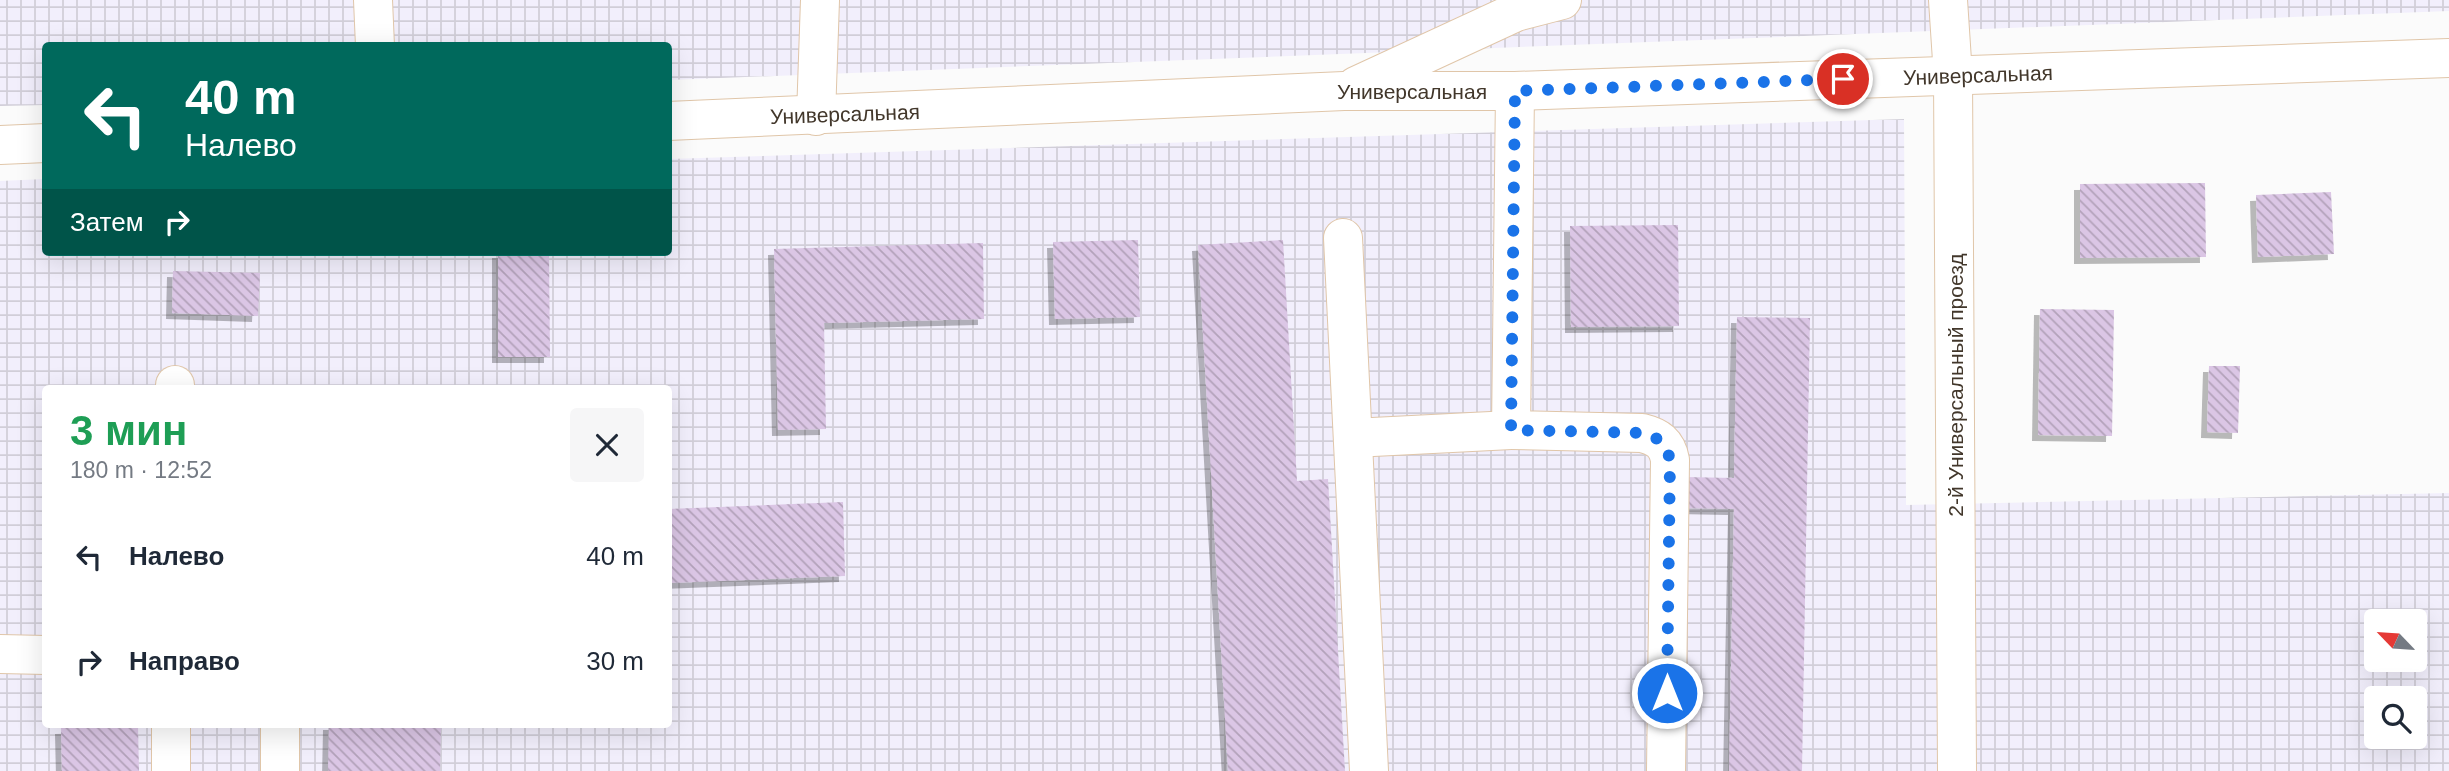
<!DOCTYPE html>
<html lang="ru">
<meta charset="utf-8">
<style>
:root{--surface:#fff;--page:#f6f6f7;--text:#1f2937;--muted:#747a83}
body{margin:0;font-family:Helvetica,sans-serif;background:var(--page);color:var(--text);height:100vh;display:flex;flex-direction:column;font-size:26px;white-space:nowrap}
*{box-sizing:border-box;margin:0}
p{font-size:23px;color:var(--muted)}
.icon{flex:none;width:38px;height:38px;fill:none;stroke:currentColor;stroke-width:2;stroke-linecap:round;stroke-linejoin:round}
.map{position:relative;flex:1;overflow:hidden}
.drawer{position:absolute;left:42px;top:385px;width:630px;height:343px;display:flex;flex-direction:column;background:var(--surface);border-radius:7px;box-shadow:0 7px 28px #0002}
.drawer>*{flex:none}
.guide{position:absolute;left:42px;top:42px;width:630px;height:214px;border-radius:7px;box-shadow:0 7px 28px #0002;background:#00695c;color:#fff;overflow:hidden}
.needle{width:46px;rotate:295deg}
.tools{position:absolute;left:2364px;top:609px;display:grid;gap:14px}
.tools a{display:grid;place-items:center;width:63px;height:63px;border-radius:7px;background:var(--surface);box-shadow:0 7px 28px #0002;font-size:35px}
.pin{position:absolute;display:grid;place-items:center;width:60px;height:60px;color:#fff;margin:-30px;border:4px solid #fff;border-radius:50%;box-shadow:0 2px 7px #0007}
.me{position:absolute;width:77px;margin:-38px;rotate:0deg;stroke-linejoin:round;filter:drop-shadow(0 0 5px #0008)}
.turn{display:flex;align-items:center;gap:24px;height:147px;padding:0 28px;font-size:32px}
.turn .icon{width:91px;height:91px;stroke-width:2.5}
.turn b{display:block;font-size:49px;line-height:60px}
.then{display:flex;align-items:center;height:66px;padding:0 28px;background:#0003;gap:14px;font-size:26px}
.round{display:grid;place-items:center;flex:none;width:74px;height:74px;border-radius:7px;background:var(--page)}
.summary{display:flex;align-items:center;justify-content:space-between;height:119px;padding:0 28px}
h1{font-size:42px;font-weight:800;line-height:52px;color:#1e9e55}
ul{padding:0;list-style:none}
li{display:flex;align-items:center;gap:21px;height:105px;padding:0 28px}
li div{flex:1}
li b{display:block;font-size:26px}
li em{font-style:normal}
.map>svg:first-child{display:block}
.industrial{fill:url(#industrial-grid);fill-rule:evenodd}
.building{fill:url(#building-back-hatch);filter:url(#shadow)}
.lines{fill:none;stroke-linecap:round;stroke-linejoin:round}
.minor-casing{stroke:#e0c6a9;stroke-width:40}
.minor{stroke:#fff;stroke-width:38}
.route{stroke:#1a73e8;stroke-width:12;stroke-dasharray:0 21.6}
.labels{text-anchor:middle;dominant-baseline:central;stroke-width:5;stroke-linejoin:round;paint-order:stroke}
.street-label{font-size:21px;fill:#42372b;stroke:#fff}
</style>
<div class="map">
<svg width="2449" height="771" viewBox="0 0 2449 771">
<defs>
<pattern id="industrial-grid" width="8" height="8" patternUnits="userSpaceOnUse" patternTransform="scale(1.75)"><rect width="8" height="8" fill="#f2effc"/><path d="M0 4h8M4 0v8" fill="none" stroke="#d1ced8"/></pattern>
<pattern id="building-back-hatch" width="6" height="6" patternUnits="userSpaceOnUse" patternTransform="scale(1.75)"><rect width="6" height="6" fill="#dbc6e5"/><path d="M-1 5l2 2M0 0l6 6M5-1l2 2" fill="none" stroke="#b3a2ba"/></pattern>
<filter id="shadow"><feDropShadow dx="-6" dy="6" stdDeviation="0" flood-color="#0004"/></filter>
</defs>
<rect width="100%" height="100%" fill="#fbfbfb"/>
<g class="industrial">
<path d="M 0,0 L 2449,0 L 2449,11 L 669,80 L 668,46 L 46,46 L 45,105 L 0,106 Z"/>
<path d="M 1904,119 L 1906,505 L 2449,493 L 2449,771 L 0,771 L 0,181 L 45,179 L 46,252 L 668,252 L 669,159 ZM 46,388 L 668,388 L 668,724 L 46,724 ZM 2376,621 L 2415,621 L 2415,660 L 2376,660 ZM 2376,698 L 2415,698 L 2415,737 L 2376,737 Z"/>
</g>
<g class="building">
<path d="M 2205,183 L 2206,257 L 2080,258 L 2080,184 Z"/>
<path d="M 2331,192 L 2334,254 L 2258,257 L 2256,195 Z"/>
<path d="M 1678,225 L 1679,326 L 1571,327 L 1570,226 Z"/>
<path d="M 1138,240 L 1140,317 L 1055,319 L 1053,242 Z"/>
<path d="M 1283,240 L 1297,481 L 1328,479 L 1345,771 L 1228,771 L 1198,245 Z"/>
<path d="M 983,243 L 984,319 L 824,323 L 826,429 L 778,430 L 774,249 Z"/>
<path d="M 498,252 L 549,252 L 550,357 L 498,357 Z"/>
<path d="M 173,271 L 260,273 L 258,316 L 172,313 Z"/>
<path d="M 2040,309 L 2114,310 L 2112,436 L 2038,435 Z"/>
<path d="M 1737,317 L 1810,318 L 1802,771 L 1729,771 L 1734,509 L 1683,508 L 1684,477 L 1734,478 Z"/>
<path d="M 2209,366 L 2240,366 L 2238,433 L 2207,432 Z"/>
<path d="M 843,502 L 845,576 L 668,583 L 668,509 Z"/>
<path d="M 329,724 L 441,724 L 440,771 L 328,771 Z"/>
<path d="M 138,726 L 139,771 L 62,771 L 61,728 Z"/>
</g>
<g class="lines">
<g class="minor-casing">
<g id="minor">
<path d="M 373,0 L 375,46"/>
<path d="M 1948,0 L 1953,76 L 1957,771"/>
<path d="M 1356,86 L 1516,12 L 1562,0"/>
<path d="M 1515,91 L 1511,430 L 1642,433 C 1658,437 1667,443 1670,460 L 1666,771"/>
<path d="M 816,116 L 820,0"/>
<path d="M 668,121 L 1344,91 L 1515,91 L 2449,58"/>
<path d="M 0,145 L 46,143"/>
<path d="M 1343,238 L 1369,771"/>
<path d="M 175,388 L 175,385"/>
<path d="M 1353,438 L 1511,430"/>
<path d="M 0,654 L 46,655"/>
<path d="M 171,771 L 171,724"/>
<path d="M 280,771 L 280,724"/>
</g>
</g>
<use href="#minor" class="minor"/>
</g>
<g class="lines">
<path class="route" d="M 1667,693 L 1670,460 C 1666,443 1658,437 1642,433 L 1511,430 L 1515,91 L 1843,79"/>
</g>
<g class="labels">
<g class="street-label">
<text transform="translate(1978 75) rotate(-2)">Универсальная</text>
<text x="1412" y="91">Универсальная</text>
<text transform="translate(845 114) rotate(-2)">Универсальная</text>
<text transform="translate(1955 385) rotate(-90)">2-й Универсальный проезд</text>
</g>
</g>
</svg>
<div class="tools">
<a><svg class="needle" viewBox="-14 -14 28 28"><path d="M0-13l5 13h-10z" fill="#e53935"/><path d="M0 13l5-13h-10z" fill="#747a83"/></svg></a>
<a><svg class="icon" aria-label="search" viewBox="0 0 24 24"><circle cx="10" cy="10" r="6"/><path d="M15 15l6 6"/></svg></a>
</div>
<div class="pin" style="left:1843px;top:79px;background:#d93025"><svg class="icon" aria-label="arrive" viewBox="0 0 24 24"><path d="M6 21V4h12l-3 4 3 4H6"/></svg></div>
<svg class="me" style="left:1667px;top:693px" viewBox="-20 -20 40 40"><circle r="17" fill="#1a73e8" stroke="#fff" stroke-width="3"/><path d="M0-11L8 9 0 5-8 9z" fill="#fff"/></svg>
<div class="guide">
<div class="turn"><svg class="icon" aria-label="left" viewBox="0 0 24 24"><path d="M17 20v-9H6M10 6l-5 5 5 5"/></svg><div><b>40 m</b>Налево</div></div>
<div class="then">Затем<svg class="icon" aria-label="right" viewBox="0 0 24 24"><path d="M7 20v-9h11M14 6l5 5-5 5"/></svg></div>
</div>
<section class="drawer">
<div class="summary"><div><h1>3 мин</h1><p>180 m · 12:52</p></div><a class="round"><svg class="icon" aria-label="close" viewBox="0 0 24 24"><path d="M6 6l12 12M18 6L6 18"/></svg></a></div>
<ul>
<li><svg class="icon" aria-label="left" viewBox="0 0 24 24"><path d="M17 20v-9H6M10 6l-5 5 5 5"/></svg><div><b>Налево</b></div><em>40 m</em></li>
<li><svg class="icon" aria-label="right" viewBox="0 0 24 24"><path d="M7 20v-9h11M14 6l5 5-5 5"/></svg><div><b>Направо</b></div><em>30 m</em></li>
</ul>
</section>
</div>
